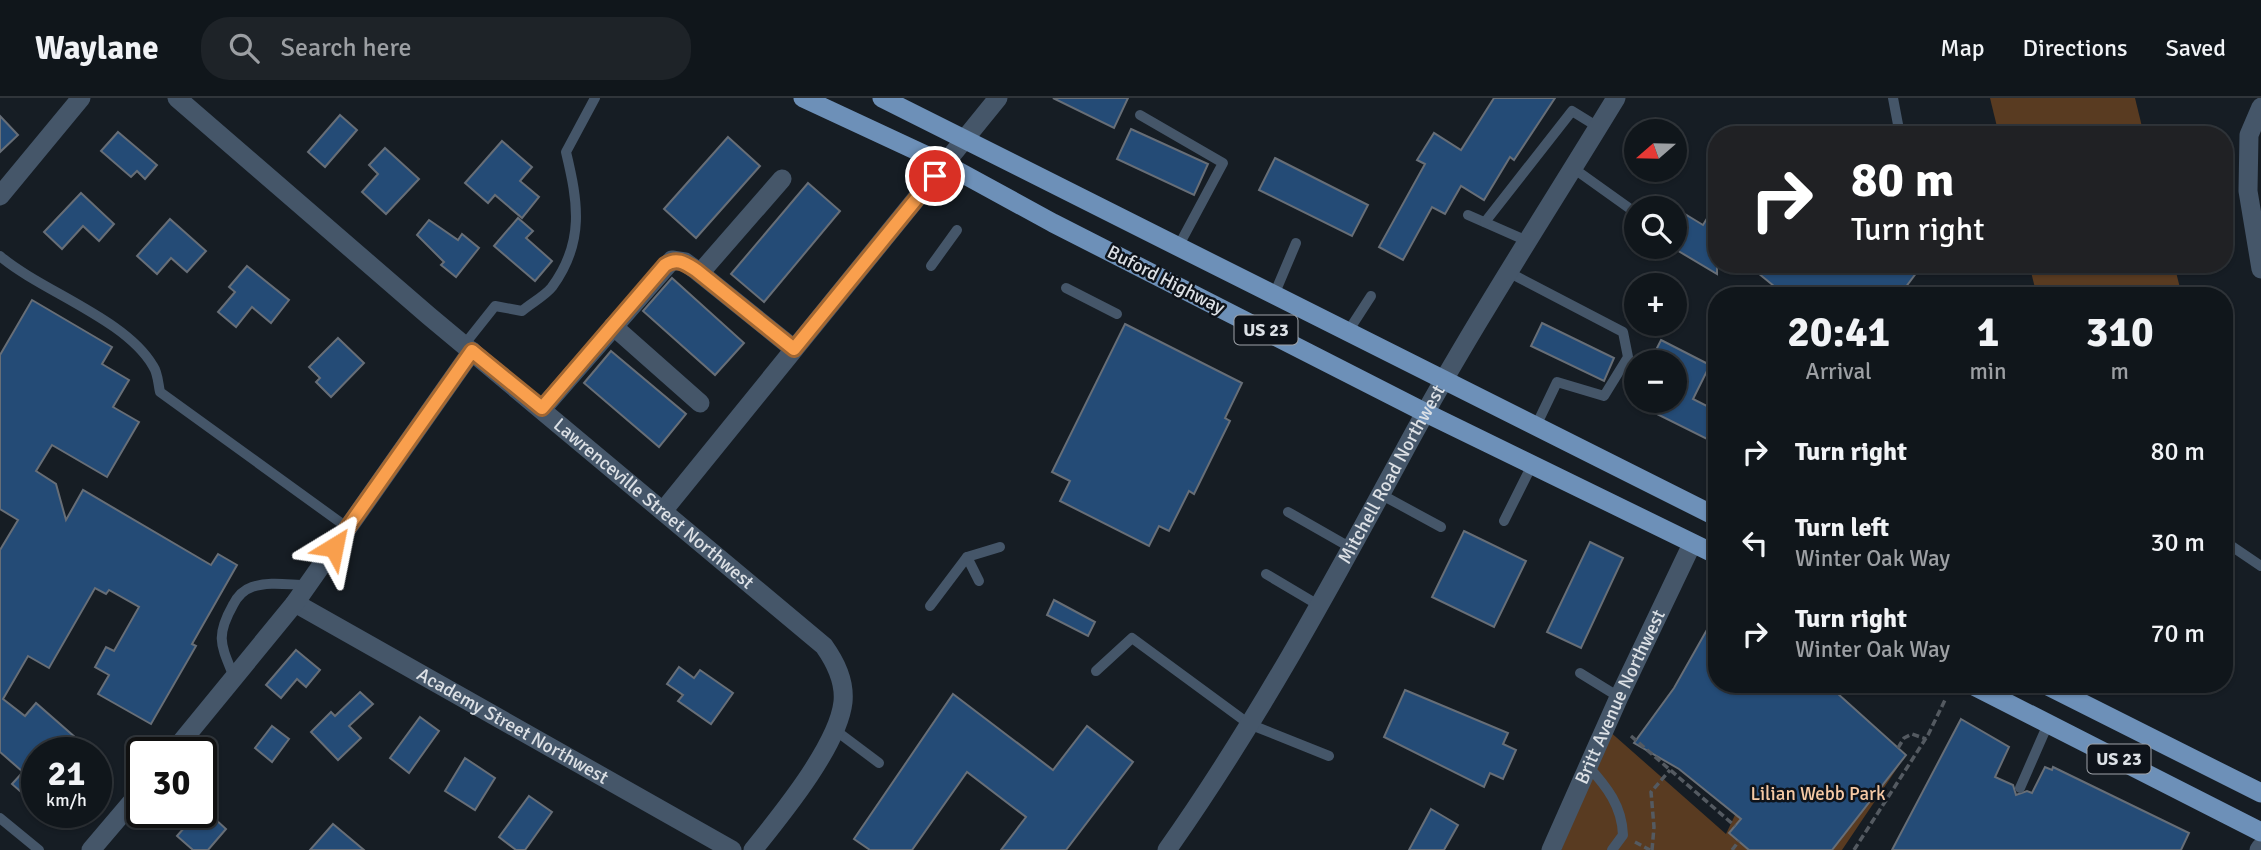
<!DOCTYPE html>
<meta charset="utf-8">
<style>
:root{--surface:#10161b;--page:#1e2328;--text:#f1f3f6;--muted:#9c9fa3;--line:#30353a}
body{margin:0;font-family:Signika,sans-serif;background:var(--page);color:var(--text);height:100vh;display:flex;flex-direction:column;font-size:26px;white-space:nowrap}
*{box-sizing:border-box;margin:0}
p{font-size:23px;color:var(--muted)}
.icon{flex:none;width:38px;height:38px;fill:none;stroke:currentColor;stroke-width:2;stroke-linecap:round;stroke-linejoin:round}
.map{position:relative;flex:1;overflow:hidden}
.drawer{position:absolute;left:1708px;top:189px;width:525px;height:406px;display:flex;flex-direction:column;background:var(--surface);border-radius:28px;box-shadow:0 2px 5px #0004,0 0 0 2px var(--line)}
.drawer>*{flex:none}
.top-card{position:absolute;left:1708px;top:28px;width:525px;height:147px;border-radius:28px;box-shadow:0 2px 5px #0004,0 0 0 2px var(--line);background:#202124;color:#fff;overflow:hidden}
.needle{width:46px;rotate:250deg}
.tools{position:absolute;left:1624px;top:21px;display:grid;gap:14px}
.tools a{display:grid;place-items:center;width:63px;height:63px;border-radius:50%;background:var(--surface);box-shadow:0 2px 5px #0004,0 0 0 2px var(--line);font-size:35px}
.speed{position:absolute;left:21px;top:639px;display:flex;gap:14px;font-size:35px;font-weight:700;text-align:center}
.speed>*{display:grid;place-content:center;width:91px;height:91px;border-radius:50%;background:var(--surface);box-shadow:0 2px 5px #0004,0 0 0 2px var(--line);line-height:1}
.speed small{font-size:18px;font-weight:400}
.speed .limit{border:4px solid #111;border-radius:10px;background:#fff;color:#111}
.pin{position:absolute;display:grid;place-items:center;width:60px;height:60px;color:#fff;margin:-30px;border:4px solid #fff;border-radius:50%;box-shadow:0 2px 7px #0007}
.me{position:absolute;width:77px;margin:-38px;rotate:35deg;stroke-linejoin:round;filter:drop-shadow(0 0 5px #0008)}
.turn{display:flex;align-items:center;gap:24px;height:147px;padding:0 28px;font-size:32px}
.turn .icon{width:91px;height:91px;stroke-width:2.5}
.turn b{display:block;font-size:49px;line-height:60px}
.eta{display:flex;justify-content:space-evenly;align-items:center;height:119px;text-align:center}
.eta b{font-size:42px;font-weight:800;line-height:49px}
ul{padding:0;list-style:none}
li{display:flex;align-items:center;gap:21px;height:91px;padding:0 28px}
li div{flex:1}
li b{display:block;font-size:26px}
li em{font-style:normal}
header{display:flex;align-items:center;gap:42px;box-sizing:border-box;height:98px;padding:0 35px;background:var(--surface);border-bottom:2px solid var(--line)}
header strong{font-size:33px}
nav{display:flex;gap:38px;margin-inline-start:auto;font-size:24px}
.search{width:490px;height:63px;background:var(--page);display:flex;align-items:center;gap:18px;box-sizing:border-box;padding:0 24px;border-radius:28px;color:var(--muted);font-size:26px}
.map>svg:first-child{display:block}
.green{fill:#593b21}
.building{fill:#244b76;stroke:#676e77;stroke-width:2}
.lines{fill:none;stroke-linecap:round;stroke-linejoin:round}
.path{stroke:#545a61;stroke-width:3.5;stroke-dasharray:7 3.5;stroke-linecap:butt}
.service{stroke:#455669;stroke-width:10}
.minor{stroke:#455669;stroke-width:19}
.tertiary{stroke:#455669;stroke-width:19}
.primary{stroke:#6d90b8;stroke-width:19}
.route-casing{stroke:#a26732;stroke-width:18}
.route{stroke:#f99f4d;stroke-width:12}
.labels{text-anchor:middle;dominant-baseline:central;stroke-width:5;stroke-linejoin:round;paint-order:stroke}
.shield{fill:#0e131a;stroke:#9ea2a8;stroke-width:2}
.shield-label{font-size:18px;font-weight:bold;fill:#dce0e5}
.street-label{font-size:19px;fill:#dce0e5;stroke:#0e131a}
.park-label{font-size:19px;fill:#f5c9a5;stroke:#0e131a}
</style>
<header>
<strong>Waylane</strong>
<div class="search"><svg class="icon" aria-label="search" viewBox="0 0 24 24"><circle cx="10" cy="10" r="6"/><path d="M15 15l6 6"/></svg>Search here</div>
<nav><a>Map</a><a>Directions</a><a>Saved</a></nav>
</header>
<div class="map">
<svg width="2261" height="752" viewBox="0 0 2261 752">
<rect width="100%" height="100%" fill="#161d24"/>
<g class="green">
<path d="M 1990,0 L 2135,0 L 2144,37 L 1999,37 Z"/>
<path d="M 2029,166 L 2174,166 L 2182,198 L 2037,198 Z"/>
<path d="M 1836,594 L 1906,657 L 1842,752 L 1561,752 L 1608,632 L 1726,736 L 1735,717 Z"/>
</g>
<g class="building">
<path d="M 1053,0 L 1128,0 L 1114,30 Z"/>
<path d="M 1494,0 L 1555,0 L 1514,62 L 1510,59 L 1484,102 L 1461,88 L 1445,116 L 1432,109 L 1403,162 L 1379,149 L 1425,66 L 1417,62 L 1434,35 L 1461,52 Z"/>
<path d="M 340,17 L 357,32 L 325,69 L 308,54 Z"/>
<path d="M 0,18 L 18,37 L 0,54 Z"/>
<path d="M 1131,31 L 1208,66 L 1194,97 L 1117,61 Z"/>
<path d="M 118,34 L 157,67 L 145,81 L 137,73 L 131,79 L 101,53 Z"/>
<path d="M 728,39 L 760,68 L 696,140 L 664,111 Z"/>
<path d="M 502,43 L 532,69 L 520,83 L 539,99 L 522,120 L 495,97 L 488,105 L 465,85 Z"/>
<path d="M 385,50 L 419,81 L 386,116 L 362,94 L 378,76 L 369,67 Z"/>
<path d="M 1275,60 L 1368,107 L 1352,138 L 1259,92 Z"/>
<path d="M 808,85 L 840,113 L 764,204 L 731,176 Z"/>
<path d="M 81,95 L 114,126 L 99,143 L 83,128 L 62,151 L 44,134 Z"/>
<path d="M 1717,104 L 1717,176 L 1675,151 L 1675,110 L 1703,127 Z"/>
<path d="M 518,120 L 533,133 L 526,140 L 552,163 L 535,183 L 494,148 Z"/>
<path d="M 170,121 L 206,153 L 187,174 L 171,160 L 157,176 L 137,158 Z"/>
<path d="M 429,122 L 458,142 L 462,136 L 479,150 L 456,179 L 441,167 L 444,164 L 417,137 Z"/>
<path d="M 1747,166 L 1923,166 L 1899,198 L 1786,198 Z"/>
<path d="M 247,168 L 289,202 L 271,225 L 252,209 L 236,229 L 218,214 L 235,194 L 229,189 Z"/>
<path d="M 672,180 L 744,245 L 715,277 L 643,213 Z"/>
<path d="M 32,202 L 112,249 L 102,266 L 129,282 L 113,309 L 139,324 L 107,379 L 52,347 L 36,373 L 56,386 L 66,422 L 83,392 L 211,467 L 218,456 L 237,467 L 192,546 L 196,548 L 151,626 L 98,596 L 109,577 L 95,569 L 106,549 L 114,553 L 139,509 L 109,492 L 106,496 L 95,490 L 49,570 L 28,558 L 3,601 L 25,618 L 36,605 L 92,654 L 37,654 L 37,708 L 12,686 L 23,674 L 0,654 L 0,452 L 18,422 L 0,411 L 0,257 Z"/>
<path d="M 1542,225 L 1614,260 L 1604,283 L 1531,248 Z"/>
<path d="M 1125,226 L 1242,285 L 1225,320 L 1230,323 L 1194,396 L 1189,393 L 1169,433 L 1159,428 L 1149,448 L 1060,403 L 1070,383 L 1052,374 Z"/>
<path d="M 338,240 L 364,265 L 331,299 L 316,284 L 320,280 L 309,269 Z"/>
<path d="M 1661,242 L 1710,267 L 1693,301 L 1717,313 L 1717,346 L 1631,303 L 1675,303 L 1675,264 L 1650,264 Z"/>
<path d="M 611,253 L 686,316 L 659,349 L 584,285 Z"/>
<path d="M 1464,433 L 1526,463 L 1494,529 L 1432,499 Z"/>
<path d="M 1590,444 L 1623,460 L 1581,550 L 1547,534 Z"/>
<path d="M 1054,502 L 1095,524 L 1088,538 L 1047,517 Z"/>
<path d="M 1717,514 L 1717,586 L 1827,586 L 1906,657 L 1832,752 L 1749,752 L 1729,735 L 1741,721 L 1679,671 L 1634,645 L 1674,590 Z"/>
<path d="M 296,552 L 320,572 L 306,589 L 297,581 L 281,600 L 266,587 Z"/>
<path d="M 679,569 L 694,580 L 700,572 L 733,595 L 711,626 L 678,603 L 683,597 L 667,586 Z"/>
<path d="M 1405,592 L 1508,635 L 1503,646 L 1516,652 L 1503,681 L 1490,675 L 1484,689 L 1384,639 Z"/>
<path d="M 360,594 L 373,606 L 349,628 L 361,640 L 338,662 L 311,634 L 331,614 L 335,618 Z"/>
<path d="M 953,596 L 1053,672 L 1087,628 L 1133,664 L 1066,752 L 1001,752 L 1026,719 L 967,674 L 912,752 L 870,752 L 854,741 Z"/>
<path d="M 420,619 L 439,633 L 409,675 L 390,660 Z"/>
<path d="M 1961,621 L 2009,649 L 1995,679 L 2013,687 L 2016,697 L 2027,693 L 2032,695 L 2045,669 L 2052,672 L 2053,669 L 2189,735 L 2181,752 L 1892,752 Z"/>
<path d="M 272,628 L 289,641 L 272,664 L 255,650 Z"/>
<path d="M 465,660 L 495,680 L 475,712 L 445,693 Z"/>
<path d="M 529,698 L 552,714 L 525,752 L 516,752 L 499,739 Z"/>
<path d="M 202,709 L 226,731 L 208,752 L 193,752 L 177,738 L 198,714 L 201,714 Z"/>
<path d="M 1431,711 L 1458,727 L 1444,752 L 1409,752 Z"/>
<path d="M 333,726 L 364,752 L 310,752 Z"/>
</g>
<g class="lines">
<g class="path">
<path d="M 1839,586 L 1845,586"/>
<path d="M 1631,638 L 1735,728"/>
<path d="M 1898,650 L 1904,640 L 1912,636 L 1926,641"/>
<path d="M 1635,744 L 1650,752"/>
<path d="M 1652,752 L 1654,729 L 1651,694 L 1670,672"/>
<path d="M 1732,752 L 1739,743"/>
<path d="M 1854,752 L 1928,637 L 1946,600"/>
</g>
<g class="service">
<path d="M 1893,0 L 1900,37"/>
<path d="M 1140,17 L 1223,65 L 1178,149"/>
<path d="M 1573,70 L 1636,115"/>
<path d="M 1468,117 L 1527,143"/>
<path d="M 1485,124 L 1572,13 L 1598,29"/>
<path d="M 0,158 C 41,193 126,221 153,268 C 158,275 158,285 160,294 L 348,430"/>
<path d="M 931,168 L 957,132"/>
<path d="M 1508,174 L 1623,234 L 1628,259 L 1604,298 L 1557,284 L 1535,330"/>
<path d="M 1066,190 L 1117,216"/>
<path d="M 1274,197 L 1296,145"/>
<path d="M 1347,235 L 1371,198"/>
<path d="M 464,247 L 495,208 L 522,213 C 531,205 545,198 552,189 C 585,144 578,104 566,54 L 595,0"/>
<path d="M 1382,397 L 1441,429"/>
<path d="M 1288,414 L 1353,451"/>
<path d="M 1504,423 L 1532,367"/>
<path d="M 2224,443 L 2261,468"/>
<path d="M 967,459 L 979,483"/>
<path d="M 1266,476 L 1320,508"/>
<path d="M 930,508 L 967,459 L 1000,449"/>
<path d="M 1096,573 L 1132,540 L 1249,626 L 1329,658"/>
<path d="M 1580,575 L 1619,599"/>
<path d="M 234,579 C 221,547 215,539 233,507 C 237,499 243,492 252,489 C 269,483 290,487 307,487"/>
<path d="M 835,632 L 879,665"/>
<path d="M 131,647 L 142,658"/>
<path d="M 1588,668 C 1607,689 1622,708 1623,737 L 1612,752"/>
<path d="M 2020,690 L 2048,626"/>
<path d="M 0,720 L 39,752"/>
</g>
<g class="minor">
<path d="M 2261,9 L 2249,37 L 2248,93 L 2261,171"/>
<path d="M 0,98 L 81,0"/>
<path d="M 700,175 L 782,81"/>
<path d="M 613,228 L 700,305"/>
<path d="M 542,311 L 672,162 L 685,164 L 696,172 L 794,251"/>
<path d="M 663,413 L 998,0"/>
<path id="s1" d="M 295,505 L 732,752"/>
<path d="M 173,654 L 295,505 L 472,253"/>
<path d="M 91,752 L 142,692"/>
<path id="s2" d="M 1551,752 L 1619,599 L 1692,446"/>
</g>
<g class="tertiary">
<path id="s3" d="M 177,0 L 429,218 L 824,548 C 836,565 845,583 843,604 C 838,648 781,717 753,752"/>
<path id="s4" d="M 1167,752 C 1258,623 1333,484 1408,346 C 1472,228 1546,115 1616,0"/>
<path d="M 2259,752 L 2261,749"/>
</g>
<g class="primary">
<path d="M 803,0 L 945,66 L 1053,125 L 1426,315 L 1717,457"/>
<path d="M 882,0 L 1717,419"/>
<path d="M 1970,586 L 2261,734"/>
<path d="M 2044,586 L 2261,695"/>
</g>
</g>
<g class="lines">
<g class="route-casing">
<path id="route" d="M 334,449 L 472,253 L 542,310 L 665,167 C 677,159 685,165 696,172 L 794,251 L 935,78"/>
</g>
<use href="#route" class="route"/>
</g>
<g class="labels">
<g class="shield">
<rect x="1234.5" y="217.5" width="63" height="29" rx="5"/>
<rect x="2087.5" y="646.5" width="63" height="29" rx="5"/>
</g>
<g class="shield-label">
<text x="1266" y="232">US 23</text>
<text x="2119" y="661">US 23</text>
</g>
<g class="street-label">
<text transform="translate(1166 182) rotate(27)">Buford Highway</text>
<text stroke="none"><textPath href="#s4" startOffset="438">Mitchell Road Northwest</textPath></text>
<text stroke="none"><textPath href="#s3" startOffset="626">Lawrenceville Street Northwest</textPath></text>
<text stroke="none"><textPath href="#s2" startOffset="168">Britt Avenue Northwest</textPath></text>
<text stroke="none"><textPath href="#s1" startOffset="250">Academy Street Northwest</textPath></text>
</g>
<g class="park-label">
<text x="1818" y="696">Lilian Webb Park</text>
</g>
</g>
</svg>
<div class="tools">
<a><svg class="needle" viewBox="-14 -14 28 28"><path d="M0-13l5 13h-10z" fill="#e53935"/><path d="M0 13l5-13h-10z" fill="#9c9fa3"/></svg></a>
<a><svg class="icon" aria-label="search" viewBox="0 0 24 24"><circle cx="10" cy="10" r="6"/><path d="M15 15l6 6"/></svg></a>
<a>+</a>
<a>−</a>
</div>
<div class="speed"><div>21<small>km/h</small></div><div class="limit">30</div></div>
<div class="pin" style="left:935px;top:78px;background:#d93025"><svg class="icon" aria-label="arrive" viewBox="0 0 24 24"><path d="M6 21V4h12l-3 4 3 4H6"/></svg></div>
<svg class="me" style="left:334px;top:449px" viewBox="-20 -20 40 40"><path d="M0-17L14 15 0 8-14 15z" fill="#f99f4d" stroke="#fff" stroke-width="4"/></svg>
<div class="top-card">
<div class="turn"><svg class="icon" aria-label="right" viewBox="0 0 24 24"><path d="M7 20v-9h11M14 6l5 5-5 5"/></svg><div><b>80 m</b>Turn right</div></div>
</div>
<section class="drawer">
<div class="eta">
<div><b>20:41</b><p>Arrival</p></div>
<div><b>1</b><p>min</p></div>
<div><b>310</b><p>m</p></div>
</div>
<ul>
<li><svg class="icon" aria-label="right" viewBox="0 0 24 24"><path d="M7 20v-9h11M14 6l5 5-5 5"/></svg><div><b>Turn right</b></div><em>80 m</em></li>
<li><svg class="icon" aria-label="left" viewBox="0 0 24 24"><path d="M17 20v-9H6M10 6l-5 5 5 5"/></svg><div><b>Turn left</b><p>Winter Oak Way</p></div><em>30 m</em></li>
<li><svg class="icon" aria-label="right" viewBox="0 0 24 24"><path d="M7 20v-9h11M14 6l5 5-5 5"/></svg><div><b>Turn right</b><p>Winter Oak Way</p></div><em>70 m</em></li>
</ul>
</section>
</div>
